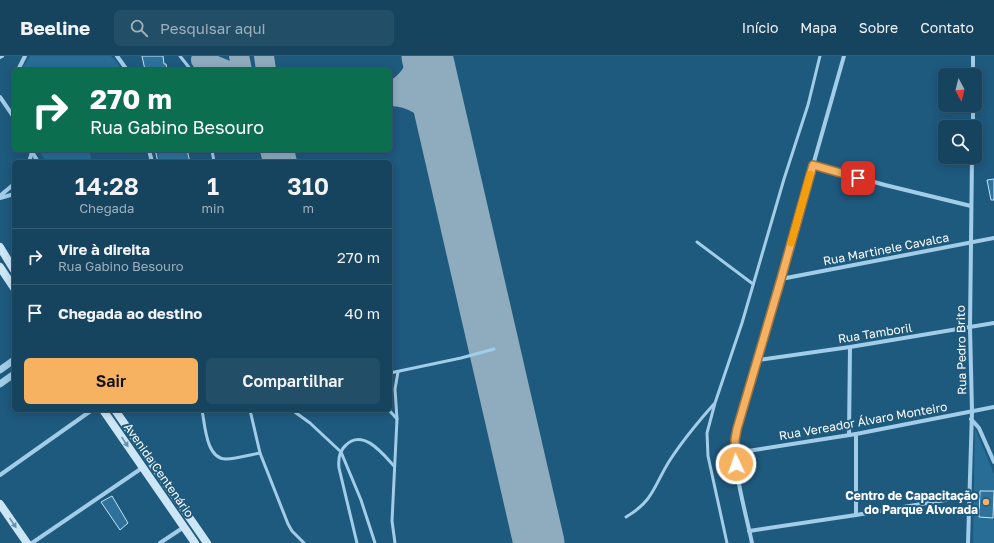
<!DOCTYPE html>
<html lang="pt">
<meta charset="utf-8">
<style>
:root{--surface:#16435e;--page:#234e67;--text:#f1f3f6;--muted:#9eb0bc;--line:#355c73;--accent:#f6b261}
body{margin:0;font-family:"Golos Text",sans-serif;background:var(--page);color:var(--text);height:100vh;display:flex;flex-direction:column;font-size:15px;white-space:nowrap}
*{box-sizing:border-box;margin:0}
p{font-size:13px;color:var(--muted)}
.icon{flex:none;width:22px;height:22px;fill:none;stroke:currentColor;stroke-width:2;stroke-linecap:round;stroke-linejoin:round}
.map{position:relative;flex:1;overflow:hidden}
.panel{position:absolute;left:12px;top:104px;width:380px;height:252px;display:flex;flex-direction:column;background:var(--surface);border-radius:6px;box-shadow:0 2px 10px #0003,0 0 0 1px var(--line)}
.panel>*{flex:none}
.top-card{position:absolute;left:12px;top:12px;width:380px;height:84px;border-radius:6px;box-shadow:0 2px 10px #0003,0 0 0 1px var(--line);background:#0b6e4f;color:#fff;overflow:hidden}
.needle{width:26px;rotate:173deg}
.fabs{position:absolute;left:938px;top:12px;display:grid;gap:8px}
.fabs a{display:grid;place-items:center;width:44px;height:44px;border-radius:6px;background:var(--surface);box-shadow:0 2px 10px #0003,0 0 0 1px var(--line);font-size:20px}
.pin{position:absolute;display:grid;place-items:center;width:34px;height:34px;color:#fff;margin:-17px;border-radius:8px;box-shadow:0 2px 6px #0006}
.me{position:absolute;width:44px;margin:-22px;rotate:357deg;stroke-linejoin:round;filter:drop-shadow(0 0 3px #0008)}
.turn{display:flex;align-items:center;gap:14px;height:84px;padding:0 12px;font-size:18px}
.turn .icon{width:52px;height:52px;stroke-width:2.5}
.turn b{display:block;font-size:28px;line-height:34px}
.eta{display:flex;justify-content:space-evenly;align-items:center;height:68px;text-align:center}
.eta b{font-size:24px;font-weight:600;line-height:28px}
.cta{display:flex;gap:8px;margin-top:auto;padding:8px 12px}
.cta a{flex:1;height:46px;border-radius:6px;background:var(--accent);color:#111;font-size:16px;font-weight:600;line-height:46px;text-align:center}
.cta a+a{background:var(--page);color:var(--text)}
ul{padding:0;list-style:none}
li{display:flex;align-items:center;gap:12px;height:56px;padding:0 12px;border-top:1px solid var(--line)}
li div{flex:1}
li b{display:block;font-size:15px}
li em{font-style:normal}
header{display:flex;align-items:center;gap:24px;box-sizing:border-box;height:56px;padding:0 20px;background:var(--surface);border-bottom:1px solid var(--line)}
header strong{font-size:19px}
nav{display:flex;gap:22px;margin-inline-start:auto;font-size:14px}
.search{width:280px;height:36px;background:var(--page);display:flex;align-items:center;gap:10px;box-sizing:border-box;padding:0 14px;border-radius:6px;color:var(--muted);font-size:15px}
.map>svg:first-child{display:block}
.green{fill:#286d96}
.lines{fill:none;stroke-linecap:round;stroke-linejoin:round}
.taxiway{stroke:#8eacbe;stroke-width:20}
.runway{stroke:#8eacbe;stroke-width:51}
.building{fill:#2e729c;stroke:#c6e4f6}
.service{stroke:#a2cde8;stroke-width:3}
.minor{stroke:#a2cde8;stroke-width:4}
.tertiary{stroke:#a2cde8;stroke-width:7}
.secondary{stroke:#cce6f6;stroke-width:8}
.oneway{fill:#6491ae}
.route-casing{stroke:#a0743f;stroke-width:10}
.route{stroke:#f6b261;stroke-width:7}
.slow{stroke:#f59e0b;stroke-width:7}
.poi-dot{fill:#f6b261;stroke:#1e597e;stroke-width:1.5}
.labels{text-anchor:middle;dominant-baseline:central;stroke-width:4;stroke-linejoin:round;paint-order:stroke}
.street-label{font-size:12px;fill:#fff;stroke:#1e597e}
.poi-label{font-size:12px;font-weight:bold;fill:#fff;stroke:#1e597e;text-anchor:end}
</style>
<header>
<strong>Beeline</strong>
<div class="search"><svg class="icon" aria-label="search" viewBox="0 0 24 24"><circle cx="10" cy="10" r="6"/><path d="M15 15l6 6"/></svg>Pesquisar aqui</div>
<nav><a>Início</a><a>Mapa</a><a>Sobre</a><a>Contato</a></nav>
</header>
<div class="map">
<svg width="994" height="487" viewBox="0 0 994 487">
<rect width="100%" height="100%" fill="#1e597e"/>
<g class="green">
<path d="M 30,0 L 111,0 L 117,6 L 121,14 L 21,14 Z"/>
<path d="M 39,94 L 89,94 L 92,106 L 46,106 Z"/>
<path d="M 975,372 L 994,418 L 994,487 L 973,487 Z"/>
</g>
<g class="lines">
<g class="taxiway">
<path d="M 239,0 L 242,14"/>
<path d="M 264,0 L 266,14"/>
<path d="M 201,4 L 226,14"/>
<path d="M 390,36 C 405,29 415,16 419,0"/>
<path d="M 390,40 C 413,40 428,53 443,70"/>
<path d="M 270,94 L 273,106"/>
<path d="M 284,94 L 287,106"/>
</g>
<path class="runway" d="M 427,0 L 539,487"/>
</g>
<g class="building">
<path d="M 142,0 L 163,0 L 164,8 L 166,8 L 167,14 L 145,14 Z"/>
<path d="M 155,94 L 187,94 L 190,106 L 158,106 Z"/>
<path d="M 994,123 L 994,144 L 991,144 L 987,124 Z"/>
<path d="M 980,435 L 994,435 L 993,462 L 979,461 Z"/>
<path d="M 112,440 L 128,467 L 120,474 L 101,446 Z"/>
</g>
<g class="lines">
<g class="service">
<path d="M 180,0 L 191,14"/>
<path d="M 212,94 L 214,106"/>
<path d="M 697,186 L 753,228"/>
<path d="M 390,317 L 461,302 L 494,293"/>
<path d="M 202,354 C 205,369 206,403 226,403 C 237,403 249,399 260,397"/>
<path d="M 250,354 L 260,397 L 288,468 L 292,475 L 304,487"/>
<path d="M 292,354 L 310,367 L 341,396 L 361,444 L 375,487"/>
<path d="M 389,354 L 397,363"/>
<path d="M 626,461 C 654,445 654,429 670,404 C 683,384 698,366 714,348"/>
<path d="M 357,487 L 339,412 C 338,403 339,395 346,389 C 363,372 383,398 394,410"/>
<path d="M 395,487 L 392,465 L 397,363 L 395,333 L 398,316"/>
<path d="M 727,487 L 708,400 L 707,377 L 715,347 L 742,267 L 784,123 L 808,49 L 820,0"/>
</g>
<g class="minor">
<path d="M 117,0 L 127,14"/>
<path d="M 0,1 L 2,0"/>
<path d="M 18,14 L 25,0"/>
<path d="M 973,19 L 973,0"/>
<path d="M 0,41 L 13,60"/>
<path d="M 973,49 L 973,71"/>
<path d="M 13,60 L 13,36 L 14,24"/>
<path d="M 31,94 L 38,106"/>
<path d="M 149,94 L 152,106"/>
<path d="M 29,106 L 32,96"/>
<path d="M 813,109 L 885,129 L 971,150"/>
<path d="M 0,140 L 14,128"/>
<path d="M 0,142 L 14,138"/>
<path d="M 781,223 L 994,182"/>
<path d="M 758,304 L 850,291 L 994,267"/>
<path d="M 971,363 L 979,372 L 994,406"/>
<path d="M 849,379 L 850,291"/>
<path d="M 735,397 L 856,378 L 994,351"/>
<path d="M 0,419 L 92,354"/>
<path d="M 856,459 L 856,378"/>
<path d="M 749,475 L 856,459 L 969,440"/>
<path d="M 32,487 L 142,412"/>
<path d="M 160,487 L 184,471"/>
<path d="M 752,487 C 745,453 734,419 735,384 L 844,0"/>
<path d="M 968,487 L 972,355 L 970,272 L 972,101"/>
</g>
<g class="tertiary">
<path d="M 0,314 L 14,304"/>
<path d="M 0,328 L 14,318"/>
</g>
<g class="secondary">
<path d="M 0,191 L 14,214"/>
<path d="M 0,211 L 14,232"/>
<path d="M 103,354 L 195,487"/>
<path d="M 115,354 L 207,487"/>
<path d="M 0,448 L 27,487"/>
</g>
</g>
<defs><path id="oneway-solid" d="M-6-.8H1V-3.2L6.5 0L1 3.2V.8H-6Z"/></defs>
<g class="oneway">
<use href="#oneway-solid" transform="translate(125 386) rotate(56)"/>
<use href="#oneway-solid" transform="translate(13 467) rotate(56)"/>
</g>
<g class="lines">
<g class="route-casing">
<path id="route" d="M 736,408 L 735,384 L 737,373 L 781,223 L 813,109 L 858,122"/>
</g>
<use href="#route" class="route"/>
<path class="slow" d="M 791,187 L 810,118"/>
</g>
<circle class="poi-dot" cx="986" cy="446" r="4"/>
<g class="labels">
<g class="street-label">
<text transform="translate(886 193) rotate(-11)">Rua Martinele Cavalca</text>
<text transform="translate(875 277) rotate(-9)">Rua Tamboril</text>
<text transform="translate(961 294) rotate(-91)">Rua Pedro Brito</text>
<text transform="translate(863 365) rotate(-10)">Rua Vereador Álvaro Monteiro</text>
<text transform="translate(159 414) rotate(55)">Avenida Centenário</text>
</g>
<g class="poi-label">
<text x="978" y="439">Centro de Capacitação<tspan x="978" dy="14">do Parque Alvorada</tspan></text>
</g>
</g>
</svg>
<div class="fabs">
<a><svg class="needle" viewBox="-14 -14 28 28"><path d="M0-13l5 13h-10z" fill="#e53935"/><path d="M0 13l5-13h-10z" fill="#9eb0bc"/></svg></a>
<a><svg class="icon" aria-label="search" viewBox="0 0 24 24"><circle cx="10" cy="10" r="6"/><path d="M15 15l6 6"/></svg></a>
</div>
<div class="pin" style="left:858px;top:122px;background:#d93025"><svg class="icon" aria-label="arrive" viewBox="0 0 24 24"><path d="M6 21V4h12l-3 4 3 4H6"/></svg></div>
<svg class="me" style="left:736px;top:408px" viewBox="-20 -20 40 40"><circle r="17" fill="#f6b261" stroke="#fff" stroke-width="3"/><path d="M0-11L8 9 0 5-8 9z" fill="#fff"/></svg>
<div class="top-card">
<div class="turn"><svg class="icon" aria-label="right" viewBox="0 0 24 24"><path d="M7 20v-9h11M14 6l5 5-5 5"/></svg><div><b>270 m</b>Rua Gabino Besouro</div></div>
</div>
<section class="panel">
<div class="eta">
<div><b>14:28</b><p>Chegada</p></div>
<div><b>1</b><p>min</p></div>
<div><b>310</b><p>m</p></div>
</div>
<ul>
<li><svg class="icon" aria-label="right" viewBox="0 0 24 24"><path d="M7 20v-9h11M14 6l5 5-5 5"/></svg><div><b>Vire à direita</b><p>Rua Gabino Besouro</p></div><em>270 m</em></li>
<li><svg class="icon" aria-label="arrive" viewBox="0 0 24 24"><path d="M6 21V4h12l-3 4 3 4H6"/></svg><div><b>Chegada ao destino</b></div><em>40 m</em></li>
</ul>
<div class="cta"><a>Sair</a><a>Compartilhar</a></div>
</section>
</div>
